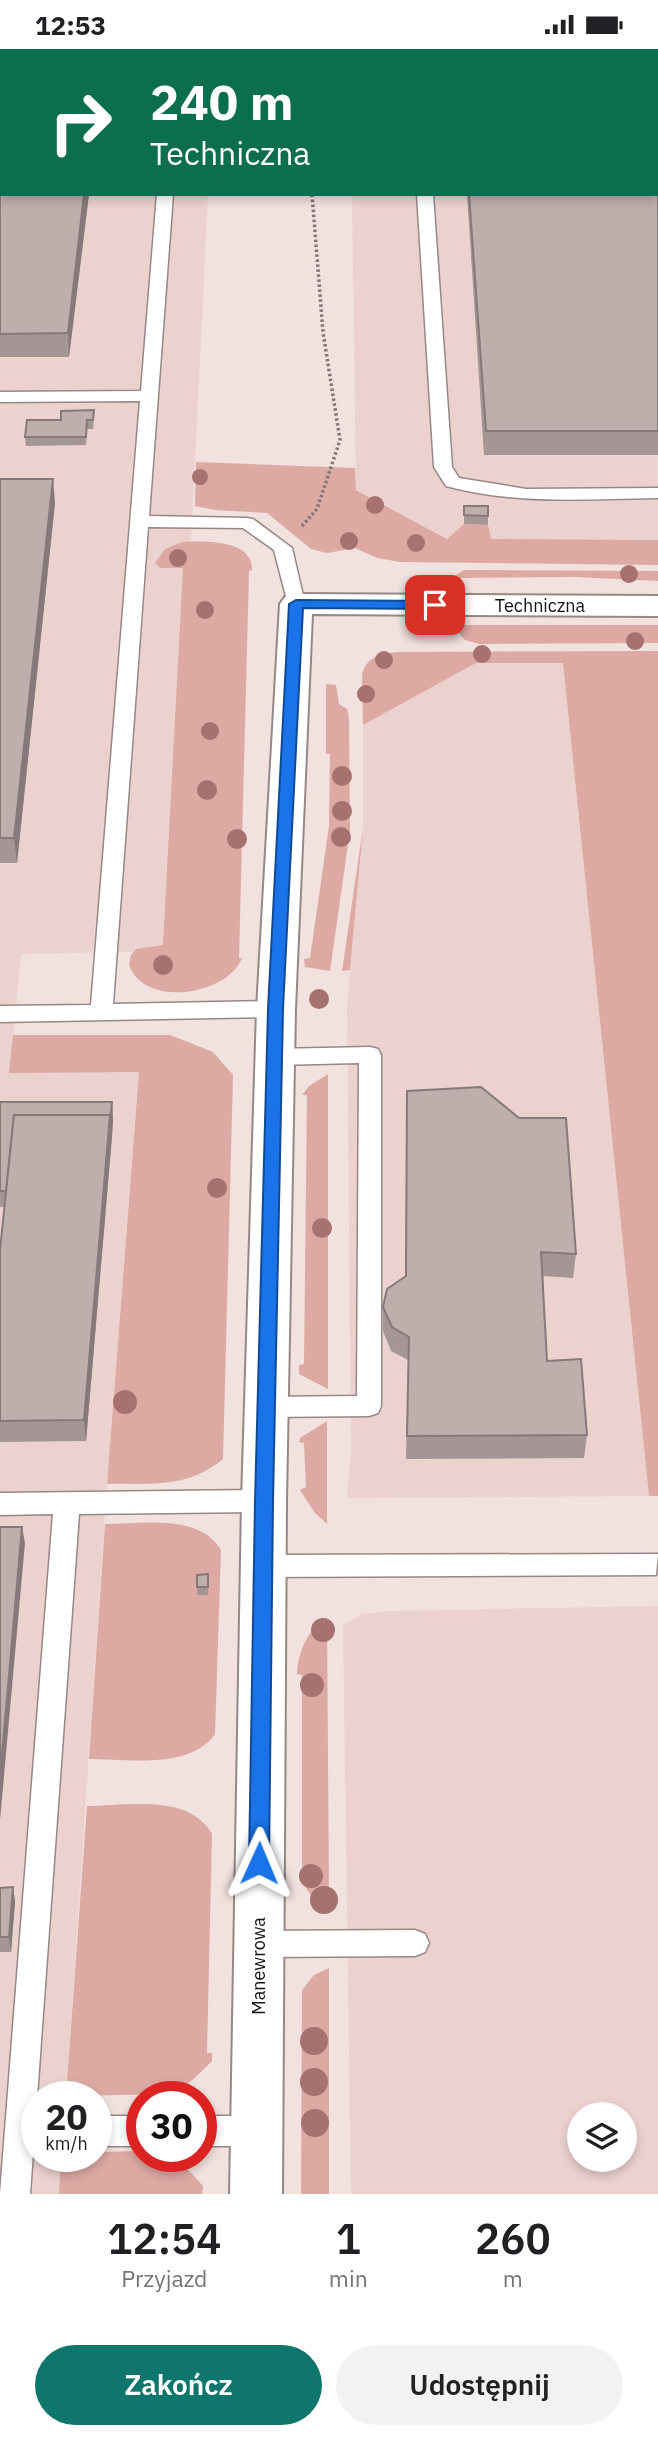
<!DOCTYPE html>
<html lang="pl">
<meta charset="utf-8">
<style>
:root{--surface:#fff;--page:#f2f2f2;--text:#202124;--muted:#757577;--accent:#0f766e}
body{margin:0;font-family:"IBM Plex Sans",sans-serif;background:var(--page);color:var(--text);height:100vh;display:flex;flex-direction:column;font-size:26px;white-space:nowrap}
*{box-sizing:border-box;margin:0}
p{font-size:23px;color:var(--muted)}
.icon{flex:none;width:38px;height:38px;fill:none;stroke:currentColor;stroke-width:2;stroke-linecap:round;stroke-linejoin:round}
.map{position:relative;height:2145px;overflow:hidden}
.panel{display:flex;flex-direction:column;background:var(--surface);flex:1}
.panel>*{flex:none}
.top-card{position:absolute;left:0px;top:0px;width:658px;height:147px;box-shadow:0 4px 10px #0003;background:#0b6e4f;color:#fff;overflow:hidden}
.tools{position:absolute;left:567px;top:2053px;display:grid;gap:14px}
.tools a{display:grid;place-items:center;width:70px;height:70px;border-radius:50%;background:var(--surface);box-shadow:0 4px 10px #0003;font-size:35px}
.speed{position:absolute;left:21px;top:2032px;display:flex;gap:14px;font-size:35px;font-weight:700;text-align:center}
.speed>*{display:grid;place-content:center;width:91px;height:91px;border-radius:50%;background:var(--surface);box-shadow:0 4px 10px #0003;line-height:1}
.speed small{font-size:18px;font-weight:400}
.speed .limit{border:10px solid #d22;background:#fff;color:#111}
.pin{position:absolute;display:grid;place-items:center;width:60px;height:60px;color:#fff;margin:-30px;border-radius:14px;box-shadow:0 4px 10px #0006}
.me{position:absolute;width:77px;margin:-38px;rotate:1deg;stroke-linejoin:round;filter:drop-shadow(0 0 5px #0008)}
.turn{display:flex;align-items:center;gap:24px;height:147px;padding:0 35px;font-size:32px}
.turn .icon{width:91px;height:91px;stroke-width:2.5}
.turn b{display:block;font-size:49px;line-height:60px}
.eta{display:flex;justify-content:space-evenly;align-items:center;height:119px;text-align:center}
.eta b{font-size:42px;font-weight:600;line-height:49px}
.action{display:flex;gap:14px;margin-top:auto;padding:14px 35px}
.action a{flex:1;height:80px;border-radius:42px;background:var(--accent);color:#fff;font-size:28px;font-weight:600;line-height:80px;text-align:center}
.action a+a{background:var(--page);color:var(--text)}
.status{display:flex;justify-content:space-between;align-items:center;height:49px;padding:0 35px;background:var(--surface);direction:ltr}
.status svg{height:19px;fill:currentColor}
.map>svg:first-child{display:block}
.built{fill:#ebd2cf;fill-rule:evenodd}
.green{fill:#dda9a3}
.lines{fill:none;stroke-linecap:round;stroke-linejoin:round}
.service-casing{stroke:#968886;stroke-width:3}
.minor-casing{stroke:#968886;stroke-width:4}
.path{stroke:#817675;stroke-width:3.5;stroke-dasharray:2.5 2.5;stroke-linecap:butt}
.service{fill:#fff;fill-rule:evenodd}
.minor{fill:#fff;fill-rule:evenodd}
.tree{fill:#a6716f}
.wall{fill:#a39695}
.shaded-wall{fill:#857a79}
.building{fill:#beafad;stroke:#857a79;stroke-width:2}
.route{fill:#1a73e8;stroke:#114b97;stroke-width:2}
.labels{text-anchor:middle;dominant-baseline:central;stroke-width:5;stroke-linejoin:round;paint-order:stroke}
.street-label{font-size:18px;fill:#171111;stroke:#fff}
</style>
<div class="status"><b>12:53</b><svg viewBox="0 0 49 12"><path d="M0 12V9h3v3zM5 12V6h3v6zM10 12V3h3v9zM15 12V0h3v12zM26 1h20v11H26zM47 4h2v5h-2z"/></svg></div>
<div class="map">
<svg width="658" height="2145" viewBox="0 0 658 2145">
<rect width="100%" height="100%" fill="#f1e1df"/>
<g class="built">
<path d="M 0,0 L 215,0 L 2,2 L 2,145 L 208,145 L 171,902 L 21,905 L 10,1023 L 139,1022 L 107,1435 L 66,2047 L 37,2048 L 37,2107 L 61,2107 L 59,2145 L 0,2145 Z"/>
<path d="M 656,88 L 658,491 L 490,490 L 488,466 L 463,466 L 464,475 L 447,490 L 356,440 L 352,145 L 656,145 Z"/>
<path d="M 476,614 L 563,614 L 649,1447 L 347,1449 L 351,1403 L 347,957 L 363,779 L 363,676 Z"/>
<path d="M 658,1557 L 658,2145 L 351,2145 L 343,1577 L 361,1565 L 389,1562 ZM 579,2065 L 625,2065 L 625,2110 L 579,2110 Z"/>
</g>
<g class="green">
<path d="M 196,413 L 355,419 L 356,441 L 447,490 L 464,475 L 488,476 L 491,490 L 658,491 L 658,516 L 400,513 L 377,509 L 355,499 L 327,504 L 311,500 L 267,464 L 215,461 L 195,457 Z"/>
<path d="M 182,493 C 204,492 253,490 252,521 L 249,522 L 239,909 L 242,909 C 227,947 144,959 129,916 L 131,906 L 136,900 L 163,896 L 183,519 L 160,519 L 155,514 L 165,500 Z"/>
<path d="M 464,521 L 658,522 L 658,532 L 576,528 L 451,529 Z"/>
<path d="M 452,576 L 658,576 L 658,594 L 479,595 L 465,591 Z"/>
<path d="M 658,602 L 658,1447 L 649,1447 L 563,614 L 476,614 L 363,676 L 362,626 C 366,608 380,605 397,603 Z"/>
<path d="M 326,635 L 336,636 L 339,655 L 347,660 L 349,669 L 350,781 L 330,922 L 305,918 L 304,910 L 310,909 L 329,777 L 330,705 L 326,705 Z"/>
<path d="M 363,779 L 350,921 L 342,922 Z"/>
<path d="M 13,986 L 170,986 L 213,1003 L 233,1026 L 223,1410 C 186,1440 152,1434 107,1435 L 139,1023 L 9,1024 Z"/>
<path d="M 328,1025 L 328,1340 L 299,1325 L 299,1316 L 304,1315 L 307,1046 L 302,1046 L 309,1037 Z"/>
<path d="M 327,1372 L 327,1475 L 315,1464 L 300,1441 L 306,1438 L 304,1394 L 299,1393 L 300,1389 Z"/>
<path d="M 105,1475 C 142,1475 199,1464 221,1501 L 215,1685 C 190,1721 127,1710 89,1710 Z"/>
<path d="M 327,1568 L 329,1848 L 328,1856 C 314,1852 307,1844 302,1830 L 302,1626 L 297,1625 C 298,1603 308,1580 327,1568 Z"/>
<path d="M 87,1757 C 127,1757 189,1744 212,1785 L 207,2004 L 212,2004 L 212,2012 L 195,2029 L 173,2045 L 66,2047 Z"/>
<path d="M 329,1919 L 329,2145 L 301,2145 L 302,1941 L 314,1926 Z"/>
<path d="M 142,2102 L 142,2107 C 175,2107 181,2112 203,2137 L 202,2145 L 59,2145 L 61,2107 L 96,2107 L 96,2103 Z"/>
</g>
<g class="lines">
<g class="service-casing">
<g id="service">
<rect x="170" y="0" width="14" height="2"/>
<path d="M 0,2 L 3,2 L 2,10 L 0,10 Z"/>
<path d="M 157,145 L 173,145 L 149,467 L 247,469 L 253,470 L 292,499 L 305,555 L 303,559 L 289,559 L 274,501 L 243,479 L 148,478 L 113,955 L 276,952 L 284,955 L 287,960 L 284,965 L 276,968 L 0,973 L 0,957 L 91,956 L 140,352 L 0,353 L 0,343 L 141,342 Z"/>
<path d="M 417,145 L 433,145 L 452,418 L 459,429 L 526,440 L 658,439 L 658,449 C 586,450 516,456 446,437 L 434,418 Z"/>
<path d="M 370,998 L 378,1000 L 381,1006 L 381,1357 L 378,1364 L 369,1367 L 267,1368 L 258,1365 L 255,1358 L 258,1351 L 267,1348 L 357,1347 L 359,1014 L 275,1016 L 267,1014 L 264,1008 L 267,1002 L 275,1000 Z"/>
<path d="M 264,1441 L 273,1445 L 277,1452 L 273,1459 L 264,1463 L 79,1465 L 30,2145 L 0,2145 L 53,1465 L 0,1466 L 0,1444 Z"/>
<path d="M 658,1505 L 656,1526 L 263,1528 L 254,1525 L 250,1517 L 254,1509 L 263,1506 Z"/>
<path d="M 415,1881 L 425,1885 L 429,1894 L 425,1903 L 415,1907 L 257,1908 L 247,1904 L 243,1895 L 247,1886 L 257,1882 Z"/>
<rect x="96" y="2067" width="46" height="30"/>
<path d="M 201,2067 L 257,2067 L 268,2072 L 272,2082 L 268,2092 L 257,2097 L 201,2097 Z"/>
</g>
</g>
<g class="minor-casing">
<path id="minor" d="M 296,545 L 658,547 L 658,567 L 312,565 L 295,960 L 286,1452 L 282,2145 L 230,2145 L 242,1452 L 257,960 L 280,555 L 285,548 Z"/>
</g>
<path class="path" d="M 302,477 L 317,460 L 340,391 L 323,283 L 312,145"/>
<use href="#service" class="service"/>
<use href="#minor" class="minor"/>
</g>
<g class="tree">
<circle cx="200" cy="428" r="8"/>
<circle cx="375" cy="456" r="9"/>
<circle cx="349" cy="492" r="9"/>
<circle cx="416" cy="494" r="9"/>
<circle cx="178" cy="509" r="9"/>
<circle cx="629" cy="525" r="9"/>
<circle cx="205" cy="561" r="9"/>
<circle cx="635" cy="592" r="9"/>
<circle cx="482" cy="605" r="9"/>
<circle cx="384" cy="611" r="9"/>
<circle cx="366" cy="645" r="9"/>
<circle cx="210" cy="682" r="9"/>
<circle cx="342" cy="727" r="10"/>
<circle cx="207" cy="741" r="10"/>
<circle cx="342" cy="762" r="10"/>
<circle cx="341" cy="788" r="10"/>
<circle cx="237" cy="790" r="10"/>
<circle cx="163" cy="916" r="10"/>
<circle cx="319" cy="950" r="10"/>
<circle cx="217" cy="1139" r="10"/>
<circle cx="322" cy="1179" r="10"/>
<circle cx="125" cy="1353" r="12"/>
<circle cx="323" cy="1581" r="12"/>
<circle cx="312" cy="1636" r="12"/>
<circle cx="311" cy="1827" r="12"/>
<circle cx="324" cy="1851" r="14"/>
<circle cx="314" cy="1992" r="14"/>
<circle cx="314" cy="2033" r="14"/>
<circle cx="315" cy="2074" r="14"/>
</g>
<g class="wall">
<path d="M 0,38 L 2,145 L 89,145 L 69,308 L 0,308 Z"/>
<path d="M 658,108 L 658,406 L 484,406 L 467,145 L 656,145 Z"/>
<path d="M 94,370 L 93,380 L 87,380 L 86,396 L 26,397 L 25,388 L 61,371 Z"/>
<path d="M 0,430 L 55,454 L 17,814 L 0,814 Z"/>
<path d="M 464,457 L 488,457 L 488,476 L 464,475 Z"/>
<path d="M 407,1042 L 576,1205 L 573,1229 L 543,1227 L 547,1312 L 587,1386 L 584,1409 L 406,1410 L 408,1311 L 391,1302 L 383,1282 L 383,1258 L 405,1227 Z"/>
<path d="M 0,1053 L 112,1053 L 113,1070 L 112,1087 L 86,1392 L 0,1393 L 0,1201 L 5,1158 L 0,1158 Z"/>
<path d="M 208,1525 L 208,1546 L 197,1546 L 197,1526 Z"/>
<path d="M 13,1838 L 15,1853 L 11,1903 L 0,1903 L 0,1839 Z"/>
</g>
<g class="shaded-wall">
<path d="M 84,145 L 89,145 L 69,308 L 68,284 Z"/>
<path d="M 53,430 L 55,454 L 17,814 L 14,789 Z"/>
<path d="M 112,1053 L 113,1070 L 112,1087 L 86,1392 L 84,1371 Z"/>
<path d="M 22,1478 L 25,1494 L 0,1771 L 0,1728 Z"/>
<path d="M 13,1838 L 15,1853 L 11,1903 L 9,1888 Z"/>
</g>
<g class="building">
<path d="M 0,38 L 2,38 L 2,145 L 84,145 L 68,284 L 0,285 Z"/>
<path d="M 656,108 L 658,108 L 658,382 L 486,382 L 469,145 L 656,145 Z"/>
<path d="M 94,361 L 93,371 L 87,371 L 86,388 L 25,388 L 27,371 L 61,371 L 61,362 Z"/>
<path d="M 0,430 L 53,430 L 14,789 L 0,789 Z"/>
<path d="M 464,457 L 488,457 L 488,467 L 464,466 Z"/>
<path d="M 481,1038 L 519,1069 L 566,1069 L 576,1205 L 541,1203 L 547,1312 L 581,1310 L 587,1386 L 407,1387 L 409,1288 L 392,1278 L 383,1258 L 387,1240 L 406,1227 L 407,1042 Z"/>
<path d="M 0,1053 L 112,1053 L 110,1071 L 110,1066 L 14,1066 L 6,1142 L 0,1142 Z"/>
<path d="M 14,1066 L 110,1066 L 84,1371 L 0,1372 L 0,1201 Z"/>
<path d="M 0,1478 L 22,1478 L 0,1728 Z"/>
<path d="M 208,1525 L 208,1538 L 197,1538 L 197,1526 Z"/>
<path d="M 13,1838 L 9,1888 L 0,1888 L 0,1839 Z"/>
</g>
<path class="route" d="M 296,551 L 435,552 L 442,556 L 435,560 L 303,559 L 283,960 L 273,1452 L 269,1814 L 266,1820 L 259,1823 L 252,1820 L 249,1814 L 255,1452 L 268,960 L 289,555 Z"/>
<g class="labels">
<g class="street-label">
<text x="540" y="556">Techniczna</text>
<text transform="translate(258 1917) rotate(-90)">Manewrowa</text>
</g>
</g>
</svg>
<div class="tools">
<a><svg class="icon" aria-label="layers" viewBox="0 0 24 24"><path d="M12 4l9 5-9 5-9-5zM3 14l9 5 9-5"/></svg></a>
</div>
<div class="speed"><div>20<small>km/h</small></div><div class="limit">30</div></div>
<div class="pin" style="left:435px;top:556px;background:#d93025"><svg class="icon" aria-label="arrive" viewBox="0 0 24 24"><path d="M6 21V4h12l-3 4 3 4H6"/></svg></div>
<svg class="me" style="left:259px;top:1814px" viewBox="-20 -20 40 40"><path d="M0-17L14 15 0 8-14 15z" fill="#1a73e8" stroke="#fff" stroke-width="4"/></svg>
<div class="top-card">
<div class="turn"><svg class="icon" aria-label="right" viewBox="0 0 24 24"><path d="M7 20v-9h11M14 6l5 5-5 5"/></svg><div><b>240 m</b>Techniczna</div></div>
</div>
</div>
<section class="panel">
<div class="eta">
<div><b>12:54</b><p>Przyjazd</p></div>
<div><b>1</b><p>min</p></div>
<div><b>260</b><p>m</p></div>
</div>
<div class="action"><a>Zakończ</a><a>Udostępnij</a></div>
</section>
